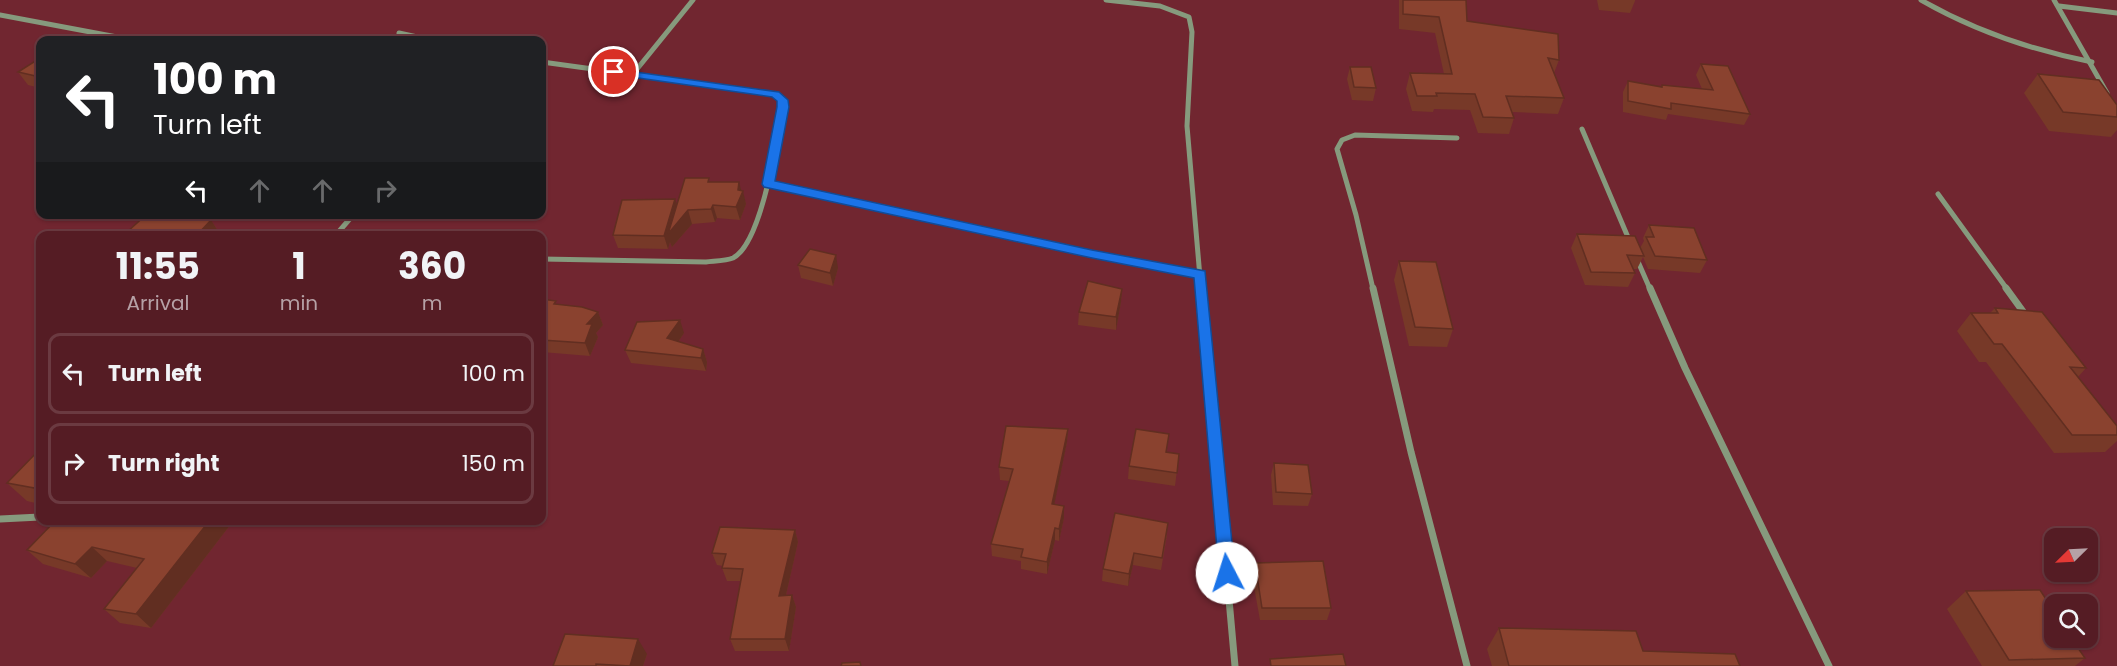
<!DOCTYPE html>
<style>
:root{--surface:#551c24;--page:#5e2931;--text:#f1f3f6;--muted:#b6a1a6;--line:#6b3a41}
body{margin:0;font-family:Poppins,sans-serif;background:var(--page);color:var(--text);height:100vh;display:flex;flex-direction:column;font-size:22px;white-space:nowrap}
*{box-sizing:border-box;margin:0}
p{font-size:20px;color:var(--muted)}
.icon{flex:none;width:33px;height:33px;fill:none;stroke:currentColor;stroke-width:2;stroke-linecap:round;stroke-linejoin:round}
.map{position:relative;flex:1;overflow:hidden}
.panel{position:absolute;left:36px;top:231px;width:510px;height:294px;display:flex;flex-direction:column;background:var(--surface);border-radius:12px;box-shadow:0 2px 4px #0004,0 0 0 2px var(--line)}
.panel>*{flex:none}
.guide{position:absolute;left:36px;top:36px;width:510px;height:183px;border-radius:12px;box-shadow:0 2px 4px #0004,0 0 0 2px var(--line);background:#202124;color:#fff;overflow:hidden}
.needle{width:39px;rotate:246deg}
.fabs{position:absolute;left:2044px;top:528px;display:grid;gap:12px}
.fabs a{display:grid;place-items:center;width:54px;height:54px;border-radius:12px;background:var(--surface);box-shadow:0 2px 4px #0004,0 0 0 2px var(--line);font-size:30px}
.pin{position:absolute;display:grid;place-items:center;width:51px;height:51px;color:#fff;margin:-26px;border:3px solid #fff;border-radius:50%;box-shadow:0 2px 6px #0007}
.me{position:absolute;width:66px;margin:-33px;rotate:355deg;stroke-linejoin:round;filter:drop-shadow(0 0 4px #0008)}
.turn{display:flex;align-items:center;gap:21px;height:126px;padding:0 18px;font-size:27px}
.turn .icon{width:78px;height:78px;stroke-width:2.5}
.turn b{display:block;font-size:42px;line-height:51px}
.lanes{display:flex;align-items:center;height:57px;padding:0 18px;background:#0003;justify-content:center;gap:30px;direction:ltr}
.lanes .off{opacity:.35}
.eta{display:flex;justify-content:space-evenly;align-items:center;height:102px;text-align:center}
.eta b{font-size:36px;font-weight:700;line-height:42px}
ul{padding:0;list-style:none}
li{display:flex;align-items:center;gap:18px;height:81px;margin:0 12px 9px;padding:0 6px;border:3px solid var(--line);border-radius:12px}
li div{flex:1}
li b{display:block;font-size:22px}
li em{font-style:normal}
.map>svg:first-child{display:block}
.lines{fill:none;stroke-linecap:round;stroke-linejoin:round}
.street-far1{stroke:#869a7d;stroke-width:5}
.street{stroke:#869a7d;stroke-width:7}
.wall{fill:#773928}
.shaded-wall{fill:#612e21}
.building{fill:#8a422f;stroke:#612e21;stroke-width:1.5}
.route{fill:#1a73e8;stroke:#114b97;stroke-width:1.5}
</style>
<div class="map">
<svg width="2117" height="666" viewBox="0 0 2117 666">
<rect width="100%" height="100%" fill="#712630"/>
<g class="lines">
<g class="street-far1">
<path d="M 1106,0 L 1160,6 L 1189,17 L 1192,32 L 1187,126 L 1201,289"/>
<path d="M 1921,0 C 1975,31 2031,50 2092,62"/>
<path d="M 2054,0 L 2107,93"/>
<path d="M 2059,6 L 2117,13"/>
<path d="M 0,15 L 133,40"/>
<path d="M 399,33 L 431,40"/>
<path d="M 542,62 L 775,94 L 782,100 L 783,107 C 777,139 762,243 733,258 C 726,261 714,261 706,262 L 542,259"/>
<path d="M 633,74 L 693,0"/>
<path d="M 1582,129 L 1630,242"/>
<path d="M 768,184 L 1092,254 L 1201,274"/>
<path d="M 1938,194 L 2007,289"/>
<path d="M 335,236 L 354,214"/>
<path d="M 1636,257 L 1650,289"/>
<path d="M 1373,289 L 1356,215 L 1337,149 L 1342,140 L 1355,135 L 1457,138"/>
</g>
<g class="street">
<path d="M 1201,288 L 1235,666"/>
<path d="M 1373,288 L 1411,452 L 1467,666"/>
<path d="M 1650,288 L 1685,368 L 1829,666"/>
<path d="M 2006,288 L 2027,317"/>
<path d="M 0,519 L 40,517"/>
</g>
</g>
<g class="wall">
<path d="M 1399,0 L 1466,0 L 1467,21 L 1559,60 L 1554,73 L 1564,98 L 1558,114 L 1512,112 L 1514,118 L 1509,134 L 1478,133 L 1470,110 L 1434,109 L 1433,112 L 1412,111 L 1406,89 L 1410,73 L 1444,74 L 1435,33 L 1399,29 Z"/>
<path d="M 1597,0 L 1635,0 L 1635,1 L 1630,13 L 1599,10 Z"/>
<path d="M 40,58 L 40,88 L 28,85 L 18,72 Z"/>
<path d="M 1701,64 L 1750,114 L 1744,125 L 1668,114 L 1666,120 L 1623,112 L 1623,92 L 1628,81 L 1661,87 L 1662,85 L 1702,89 L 1696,75 Z"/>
<path d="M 1350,67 L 1376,88 L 1373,101 L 1352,100 L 1347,79 Z"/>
<path d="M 2038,74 L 2117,117 L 2117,130 L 2111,137 L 2049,131 L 2024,93 Z"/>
<path d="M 710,182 L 742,191 L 746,204 L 740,220 L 717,218 L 715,222 L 692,224 L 672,247 L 670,242 L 668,249 L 618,248 L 613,235 L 677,203 Z"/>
<path d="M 211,220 L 218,231 L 214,236 L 128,236 L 126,233 Z"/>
<path d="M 1649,225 L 1707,260 L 1700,273 L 1648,269 L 1643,257 L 1637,269 L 1633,269 L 1635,273 L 1628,287 L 1585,285 L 1571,248 L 1577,234 L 1640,248 L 1644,241 L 1643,238 Z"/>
<path d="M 1399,261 L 1453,329 L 1447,347 L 1409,346 L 1394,280 Z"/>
<path d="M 798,265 L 838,268 L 833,286 L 801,278 Z"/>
<path d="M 1122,289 L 1121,302 L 1116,330 L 1078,325 L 1079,312 Z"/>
<path d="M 542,299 L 558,305 L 598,312 L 603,325 L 596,333 L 598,337 L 590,356 L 542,352 Z"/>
<path d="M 1995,308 L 2086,368 L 2078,377 L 2117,426 L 2117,441 L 2105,452 L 2054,453 L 1986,362 L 1979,362 L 1957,331 L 1971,313 L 1990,313 Z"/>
<path d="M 684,333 L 678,342 L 703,349 L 707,362 L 706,371 L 631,363 L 625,350 Z"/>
<path d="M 1068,429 L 1067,442 L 1054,504 L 1064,506 L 1064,518 L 1059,541 L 1055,540 L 1047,574 L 1021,569 L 1021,561 L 992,556 L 991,544 L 1009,481 L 1000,480 L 999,467 Z"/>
<path d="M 40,449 L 40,504 L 27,501 L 7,483 Z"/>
<path d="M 1167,452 L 1179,454 L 1175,486 L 1128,479 L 1129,466 Z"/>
<path d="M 1274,463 L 1312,494 L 1308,506 L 1273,505 L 1271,475 Z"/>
<path d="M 56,520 L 234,520 L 151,628 L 120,623 L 104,609 L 137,568 L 107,561 L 91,578 L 43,564 L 27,550 Z"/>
<path d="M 795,530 L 798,542 L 786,595 L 792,595 L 796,607 L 789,651 L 735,651 L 730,639 L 741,581 L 727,581 L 722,568 L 723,566 L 717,565 L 712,553 Z"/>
<path d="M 1167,535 L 1161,570 L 1133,565 L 1128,586 L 1102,581 L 1103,569 Z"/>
<path d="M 1255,563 L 1331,608 L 1327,620 L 1260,620 L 1252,576 Z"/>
<path d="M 1966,591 L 2085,658 L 2075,666 L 1982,666 L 1947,609 Z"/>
<path d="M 1499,628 L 1643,651 L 1740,666 L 1492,666 L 1487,649 Z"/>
<path d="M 647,654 L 643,666 L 553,666 Z"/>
</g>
<g class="shaded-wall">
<path d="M 739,182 L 742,193 L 743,191 L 746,204 L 740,220 L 736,207 Z"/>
<path d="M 675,199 L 680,212 L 688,210 L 692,224 L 672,247 L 670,242 L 668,249 L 664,236 Z"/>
<path d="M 713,205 L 717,218 L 715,222 L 711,209 Z"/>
<path d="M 211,220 L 218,231 L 214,236 L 196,236 Z"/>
<path d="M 836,255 L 838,268 L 833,286 L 830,273 Z"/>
<path d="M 1122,289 L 1121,302 L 1116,330 L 1116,317 Z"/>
<path d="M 598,312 L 603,325 L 596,333 L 598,337 L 590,356 L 585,343 L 587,324 Z"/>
<path d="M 680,320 L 684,333 L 672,351 L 667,338 Z"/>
<path d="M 703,349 L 707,362 L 706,371 L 701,358 Z"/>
<path d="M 1068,429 L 1067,442 L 1052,516 L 1052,504 Z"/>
<path d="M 1064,506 L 1064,518 L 1059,541 L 1059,529 Z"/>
<path d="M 210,520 L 234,520 L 151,628 L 136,614 Z"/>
<path d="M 1055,528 L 1055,540 L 1047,574 L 1047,562 Z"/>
<path d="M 795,530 L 798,542 L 783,608 L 779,596 Z"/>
<path d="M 92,547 L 107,561 L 91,578 L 75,564 Z"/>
<path d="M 1134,553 L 1133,565 L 1128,586 L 1129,574 Z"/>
<path d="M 792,595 L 796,607 L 789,651 L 785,639 Z"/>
<path d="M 638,639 L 647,654 L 643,666 L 630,666 Z"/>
</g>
<g class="building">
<path d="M 1403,0 L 1466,0 L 1467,21 L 1558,34 L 1559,60 L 1548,58 L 1564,98 L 1506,96 L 1514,118 L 1483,117 L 1475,94 L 1436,93 L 1437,96 L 1417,96 L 1410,73 L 1452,74 L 1439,17 L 1403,14 Z"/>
<path d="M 40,58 L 40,77 L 18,72 Z"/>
<path d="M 1701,64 L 1728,66 L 1750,114 L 1671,103 L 1671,109 L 1628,101 L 1628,81 L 1662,87 L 1662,85 L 1713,90 Z"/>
<path d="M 1350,67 L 1371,67 L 1376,88 L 1354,87 Z"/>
<path d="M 2038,74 L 2099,80 L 2117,105 L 2117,117 L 2063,112 Z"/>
<path d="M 685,178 L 709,178 L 708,182 L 739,182 L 738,190 L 743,191 L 736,207 L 713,205 L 711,209 L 688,210 L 668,234 Z"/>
<path d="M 675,199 L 664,236 L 613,235 L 622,200 Z"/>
<path d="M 147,214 L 152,214 L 211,220 L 196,236 L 155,236 L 126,233 Z"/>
<path d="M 1649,225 L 1694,228 L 1707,260 L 1655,256 L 1646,237 L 1654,237 Z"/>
<path d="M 1577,234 L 1635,236 L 1644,256 L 1627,255 L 1635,273 L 1591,272 Z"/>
<path d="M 810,249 L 836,255 L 830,273 L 798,265 Z"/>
<path d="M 1399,261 L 1436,262 L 1453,329 L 1415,327 Z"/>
<path d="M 1088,281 L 1122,289 L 1116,317 L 1079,312 Z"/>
<path d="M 542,299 L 556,301 L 554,304 L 582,307 L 598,312 L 587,324 L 592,324 L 585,343 L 542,340 L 542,326 L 544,321 L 542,320 Z"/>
<path d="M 1995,308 L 2042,312 L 2086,368 L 2070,367 L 2117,426 L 2117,435 L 2072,435 L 2002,344 L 1994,344 L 1971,313 L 1998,313 Z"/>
<path d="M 680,320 L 667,338 L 703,349 L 701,358 L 625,350 L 637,322 Z"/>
<path d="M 1006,426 L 1068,429 L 1052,504 L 1064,506 L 1059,529 L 1055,528 L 1047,562 L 1021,557 L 1023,549 L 991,544 L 1013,469 L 999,467 Z"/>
<path d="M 1136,429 L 1169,434 L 1166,452 L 1179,454 L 1177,473 L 1129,466 Z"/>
<path d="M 40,449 L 40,489 L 7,483 Z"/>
<path d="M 1274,463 L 1308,465 L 1312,494 L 1276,492 Z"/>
<path d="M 1115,513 L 1168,523 L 1162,558 L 1134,553 L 1129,574 L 1103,569 Z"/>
<path d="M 56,520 L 210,520 L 136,614 L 104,609 L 144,559 L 92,547 L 75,564 L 27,550 Z"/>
<path d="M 720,527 L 795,530 L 779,596 L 792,595 L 785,639 L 730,639 L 743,569 L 722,568 L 726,554 L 712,553 Z"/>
<path d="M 1323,561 L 1331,608 L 1262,608 L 1255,563 Z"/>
<path d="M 2040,590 L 2055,613 L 2055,638 L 2071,638 L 2085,658 L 2009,660 L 1966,591 Z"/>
<path d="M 1499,628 L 1636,631 L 1643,651 L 1735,654 L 1740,666 L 1509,666 Z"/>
<path d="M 565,634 L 638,639 L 630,666 L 596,664 L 596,666 L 553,666 Z"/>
<path d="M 1343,654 L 1346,666 L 1271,666 L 1270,659 Z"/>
<path d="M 860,662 L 861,666 L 841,666 L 842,663 Z"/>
</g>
<path class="route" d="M 614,69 L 779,92 L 788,100 L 789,107 L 775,181 L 1092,250 L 1205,271 L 1235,573 L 1233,578 L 1227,580 L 1221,578 L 1219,573 L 1194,278 L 1092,258 L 764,187 L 762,184 L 777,107 L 777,101 L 772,97 L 610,74 L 609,72 Z"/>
</svg>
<div class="fabs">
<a><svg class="needle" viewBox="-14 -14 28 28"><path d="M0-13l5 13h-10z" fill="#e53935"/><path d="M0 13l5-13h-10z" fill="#b6a1a6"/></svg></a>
<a><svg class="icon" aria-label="search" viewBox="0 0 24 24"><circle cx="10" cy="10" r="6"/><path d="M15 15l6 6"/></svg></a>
</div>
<div class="pin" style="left:614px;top:72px;background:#d93025"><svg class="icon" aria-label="arrive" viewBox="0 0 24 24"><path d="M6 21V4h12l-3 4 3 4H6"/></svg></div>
<svg class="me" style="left:1227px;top:573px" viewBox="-20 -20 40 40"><circle r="19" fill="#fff"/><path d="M0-13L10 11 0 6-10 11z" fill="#1a73e8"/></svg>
<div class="guide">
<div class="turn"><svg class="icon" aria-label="left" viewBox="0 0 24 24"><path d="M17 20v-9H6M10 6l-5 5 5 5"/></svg><div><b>100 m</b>Turn left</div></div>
<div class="lanes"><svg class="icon" aria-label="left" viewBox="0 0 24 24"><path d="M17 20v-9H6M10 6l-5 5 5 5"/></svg><svg class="icon off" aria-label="ahead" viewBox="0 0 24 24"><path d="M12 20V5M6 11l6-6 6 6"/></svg><svg class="icon off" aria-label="ahead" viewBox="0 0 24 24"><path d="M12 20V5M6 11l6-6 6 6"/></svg><svg class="icon off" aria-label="right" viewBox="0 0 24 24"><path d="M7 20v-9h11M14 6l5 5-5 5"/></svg></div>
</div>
<section class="panel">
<div class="eta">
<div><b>11:55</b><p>Arrival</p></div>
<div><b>1</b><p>min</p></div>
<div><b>360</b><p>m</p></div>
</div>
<ul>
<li><svg class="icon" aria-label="left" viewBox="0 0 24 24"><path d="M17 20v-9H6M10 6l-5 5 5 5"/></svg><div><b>Turn left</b></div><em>100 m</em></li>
<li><svg class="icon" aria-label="right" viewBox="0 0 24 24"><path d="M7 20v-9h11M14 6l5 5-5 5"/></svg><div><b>Turn right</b></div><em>150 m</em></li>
</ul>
</section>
</div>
